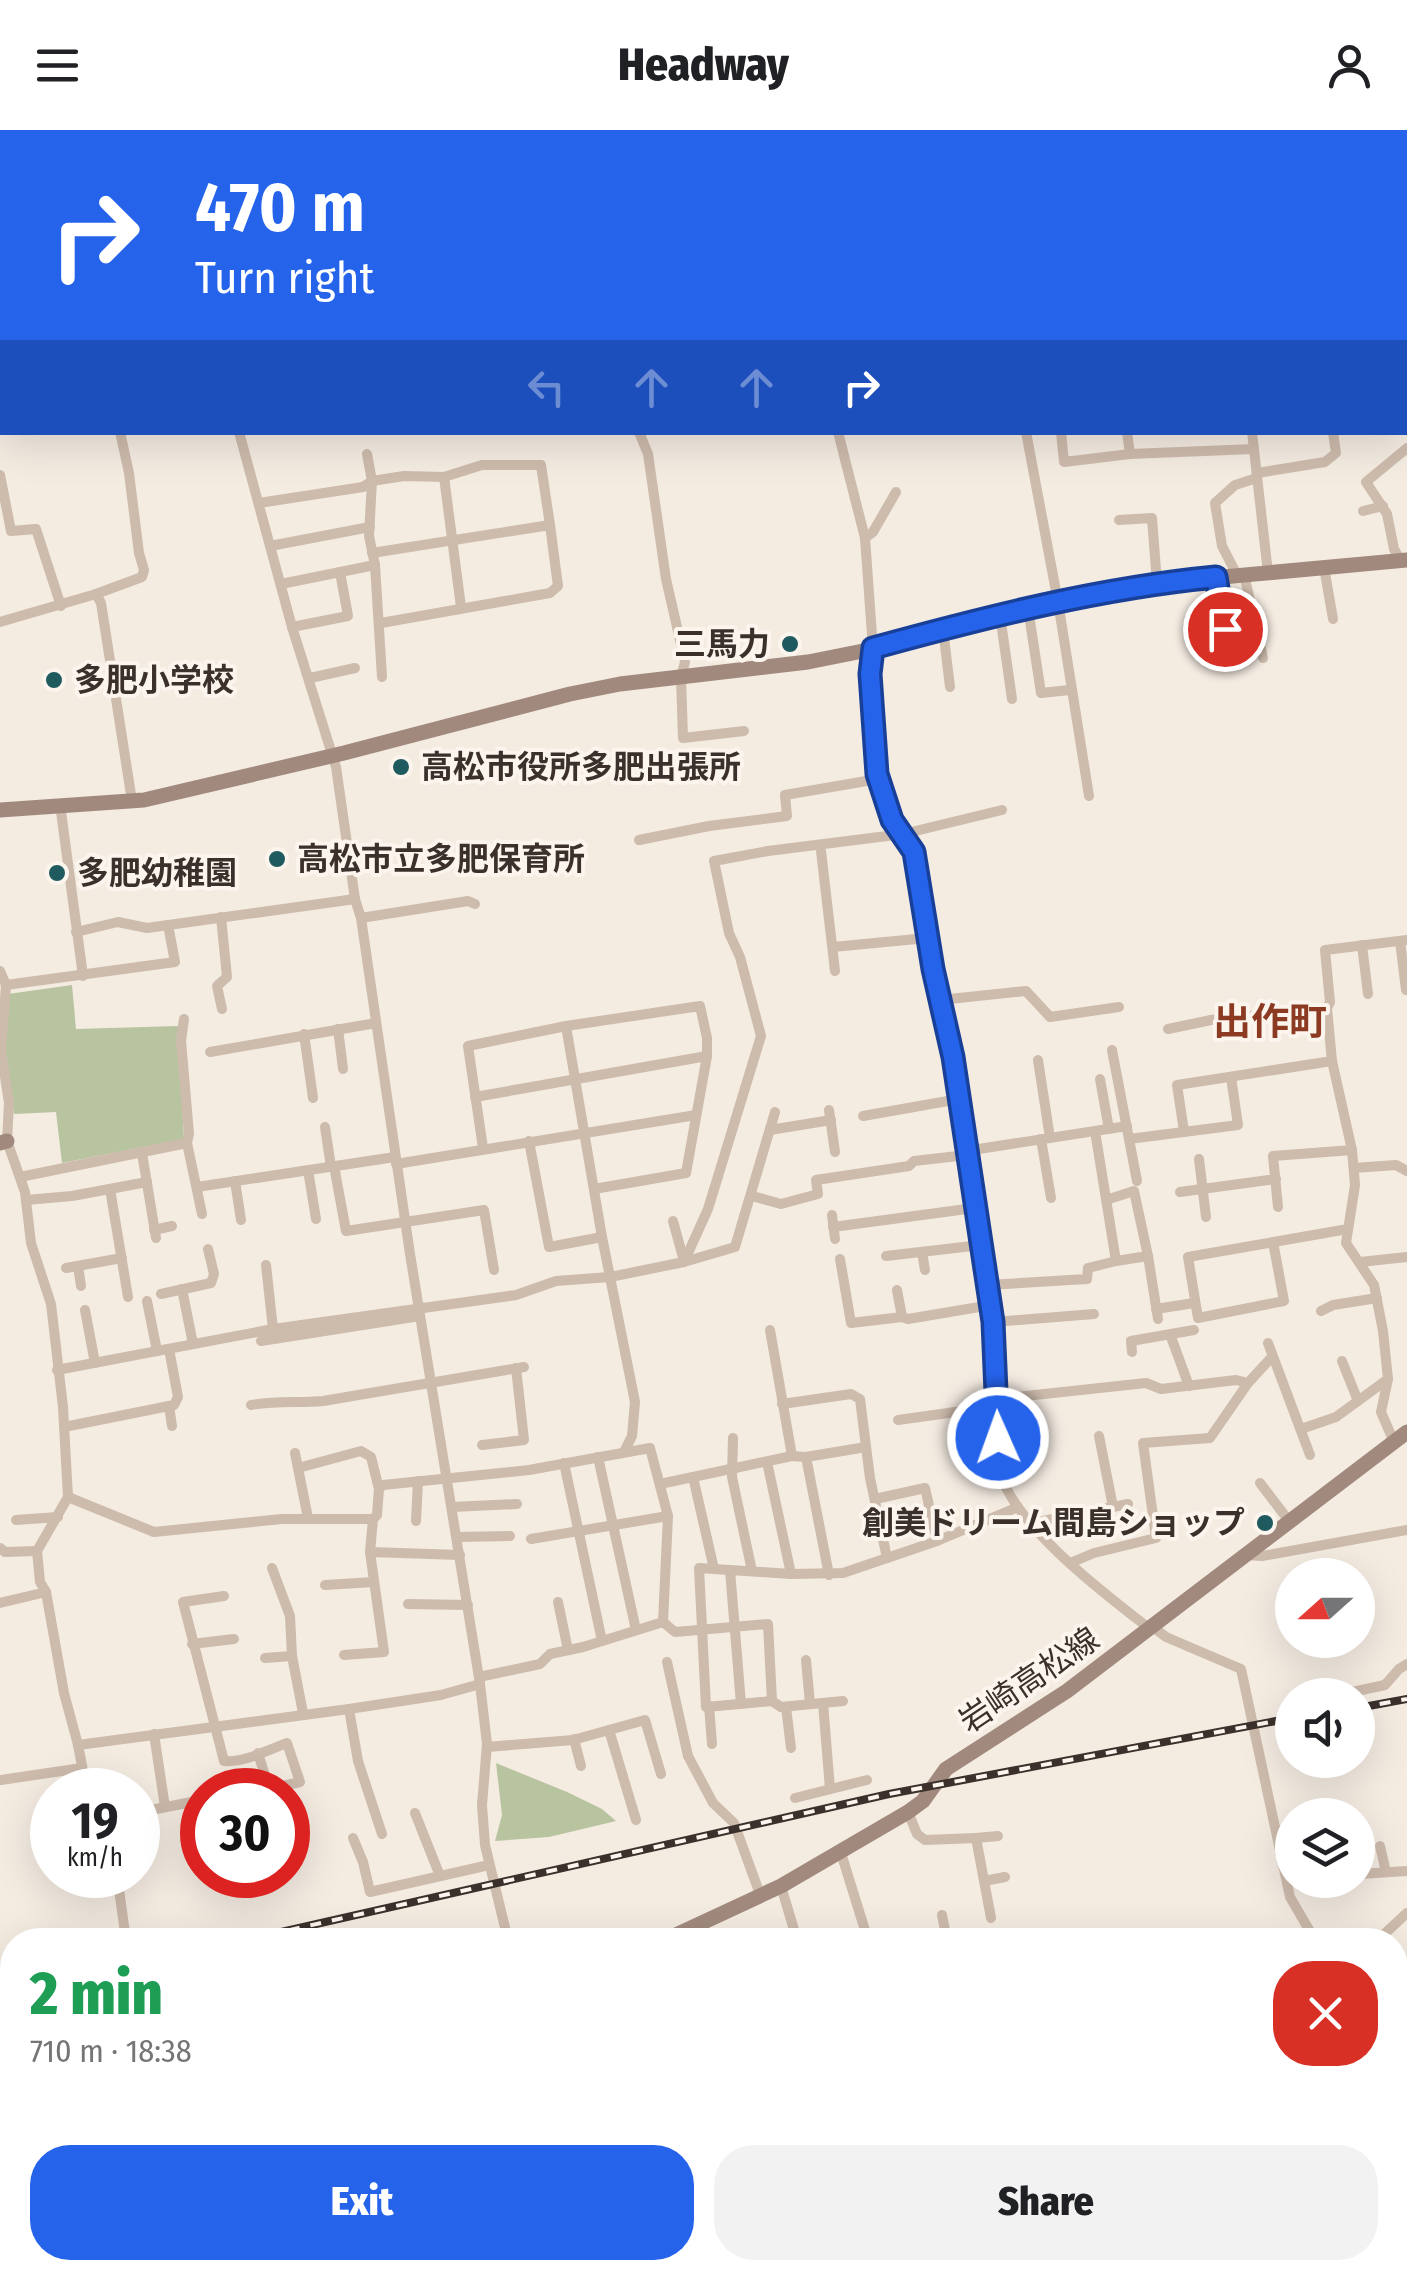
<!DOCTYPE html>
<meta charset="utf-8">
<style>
:root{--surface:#fff;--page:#f2f2f2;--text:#202124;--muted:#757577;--accent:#2563eb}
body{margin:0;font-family:"Fira Sans Condensed","Noto Sans JP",sans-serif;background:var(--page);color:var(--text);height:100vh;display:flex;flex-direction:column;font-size:38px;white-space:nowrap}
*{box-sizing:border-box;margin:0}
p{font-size:32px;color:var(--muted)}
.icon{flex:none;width:55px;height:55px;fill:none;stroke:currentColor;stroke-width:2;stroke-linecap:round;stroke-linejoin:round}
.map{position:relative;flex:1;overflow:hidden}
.details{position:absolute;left:0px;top:1798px;width:1408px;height:352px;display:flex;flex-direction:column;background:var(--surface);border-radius:40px 40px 0 0;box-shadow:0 10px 40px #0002}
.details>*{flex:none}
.hud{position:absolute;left:0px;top:0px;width:1408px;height:305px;box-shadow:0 10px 40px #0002;background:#2563eb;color:#fff;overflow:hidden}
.needle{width:65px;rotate:249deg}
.tools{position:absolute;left:1275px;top:1428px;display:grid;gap:20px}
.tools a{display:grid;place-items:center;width:100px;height:100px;border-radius:50%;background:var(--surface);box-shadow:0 10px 40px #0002;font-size:50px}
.speed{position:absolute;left:30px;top:1638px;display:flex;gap:20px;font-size:50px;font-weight:700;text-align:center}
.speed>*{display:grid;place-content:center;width:130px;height:130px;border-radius:50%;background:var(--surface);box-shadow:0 10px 40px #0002;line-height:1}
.speed small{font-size:25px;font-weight:400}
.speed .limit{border:15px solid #d22;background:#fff;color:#111}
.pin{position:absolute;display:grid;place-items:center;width:85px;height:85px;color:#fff;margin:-42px;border:5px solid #fff;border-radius:50%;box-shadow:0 2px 10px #0007}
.me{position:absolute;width:110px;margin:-55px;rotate:358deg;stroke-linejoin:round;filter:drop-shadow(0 0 8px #0008)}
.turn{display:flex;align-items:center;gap:35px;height:210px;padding:0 30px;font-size:45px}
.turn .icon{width:130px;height:130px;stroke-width:2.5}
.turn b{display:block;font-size:70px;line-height:85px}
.lanes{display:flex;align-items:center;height:95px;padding:0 30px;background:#0003;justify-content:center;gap:50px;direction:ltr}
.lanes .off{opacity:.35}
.round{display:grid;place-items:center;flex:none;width:105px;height:105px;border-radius:40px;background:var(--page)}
.overview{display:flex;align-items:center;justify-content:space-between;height:170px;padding:0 30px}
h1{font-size:60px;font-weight:800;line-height:75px;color:#1e9e55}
.button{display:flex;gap:20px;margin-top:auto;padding:20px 30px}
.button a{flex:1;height:115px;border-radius:40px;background:var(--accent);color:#fff;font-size:40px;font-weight:800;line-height:115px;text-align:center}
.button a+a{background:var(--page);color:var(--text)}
header{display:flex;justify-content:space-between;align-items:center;height:130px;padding:0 30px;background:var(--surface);font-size:45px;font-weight:800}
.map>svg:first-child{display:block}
.green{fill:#b8c4a0}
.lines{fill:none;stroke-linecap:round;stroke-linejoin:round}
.street{stroke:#cdbbac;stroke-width:10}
.secondary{stroke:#a18a7d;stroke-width:15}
.rail-casing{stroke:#3b302b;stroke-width:8}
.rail{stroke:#fbf5ee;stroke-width:4;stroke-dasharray:11;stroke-linecap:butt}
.route-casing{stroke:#184099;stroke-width:25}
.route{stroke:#2563eb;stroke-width:18}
.poi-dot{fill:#1f5a5e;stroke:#fbf5ee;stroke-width:4}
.labels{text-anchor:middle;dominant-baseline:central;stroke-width:8;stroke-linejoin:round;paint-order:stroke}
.poi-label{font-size:32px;font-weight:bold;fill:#3b302b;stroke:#fbf5ee;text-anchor:start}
.street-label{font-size:32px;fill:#3b302b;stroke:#fbf5ee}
.quarter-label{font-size:38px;font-weight:bold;fill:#8c3b22;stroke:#fbf5ee}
</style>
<header><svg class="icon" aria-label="menu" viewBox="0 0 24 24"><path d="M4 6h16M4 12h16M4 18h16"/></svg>Headway<svg class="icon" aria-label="person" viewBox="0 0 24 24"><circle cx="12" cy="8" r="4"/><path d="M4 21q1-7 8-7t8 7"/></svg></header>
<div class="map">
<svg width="1407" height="2148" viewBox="0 0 1407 2148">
<rect width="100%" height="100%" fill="#f4ebe1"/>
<g class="green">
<path d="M 72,855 L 76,899 L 178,896 L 184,1009 L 62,1033 L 56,982 L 14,984 L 5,920 L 8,864 Z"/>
<path d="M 496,1633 L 567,1662 L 602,1679 L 616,1691 L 549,1707 L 495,1711 L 502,1685 Z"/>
</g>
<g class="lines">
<g class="street">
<path d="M 115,0 L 116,2"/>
<path d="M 203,0 L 203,2"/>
<path d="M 434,0 L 434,2"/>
<path d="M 673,0 L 674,2"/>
<path d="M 743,0 L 743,2"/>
<path d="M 784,0 L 784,2"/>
<path d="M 879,0 L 881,2"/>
<path d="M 945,0 L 946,2"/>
<path d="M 990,0 L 991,2"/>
<path d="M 1188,0 L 1189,2"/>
<path d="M 386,2 L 404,0"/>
<path d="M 1097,2 L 1100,0"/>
<path d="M 1359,2 L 1363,0"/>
<path d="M 1405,71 L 1407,77"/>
<path d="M 0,85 L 2,84"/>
<path d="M 0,296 L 2,294"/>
<path d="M 239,302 L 292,497 L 336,637 L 355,769 L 361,788 L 410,1124 L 480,1554 L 487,1614 L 482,1675 L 485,1715 L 508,1810"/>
<path d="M 639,302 L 648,324 L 666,449 L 685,532 L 681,547 L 683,608 L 744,601"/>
<path d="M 838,302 L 865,408 L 873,519 L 870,544 L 872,614 L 877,644 L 892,691 L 914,722 L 933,839 L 953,927 L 993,1192 L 999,1340 C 1014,1396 1105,1464 1150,1499"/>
<path d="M 1026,302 L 1058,472 L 1089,666"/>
<path d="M 1061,302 L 1064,332 L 1130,324 L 1254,319"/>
<path d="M 1127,302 L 1130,324"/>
<path d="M 1252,302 L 1268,443"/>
<path d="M 367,324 L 372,351 L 369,406 L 375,435 L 382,547"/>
<path d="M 1257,343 L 1325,332 L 1336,323 L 1333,302"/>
<path d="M 0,345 L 11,401 L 36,399 L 61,476"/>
<path d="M 444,347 L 461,477"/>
<path d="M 259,373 L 363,357 L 372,351 L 404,346 L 444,347 L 482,335 L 541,335 L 550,395"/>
<path d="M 1363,381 L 1383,376"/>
<path d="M 1119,390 L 1152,388 L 1157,453"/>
<path d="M 865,408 L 873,402 L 896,362"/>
<path d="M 270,416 L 370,397"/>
<path d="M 372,423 L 550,395 L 558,456 L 550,463 L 381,493"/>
<path d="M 1401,431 L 1394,419 L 1387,384 L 1366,352 L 1407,318"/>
<path d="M 1324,437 L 1333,489"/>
<path d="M 1244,444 L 1263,528"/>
<path d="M 1237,445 L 1222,416 L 1215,373 L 1235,355 L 1257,348"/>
<path d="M 1216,447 L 1225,499"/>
<path d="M 281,454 L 375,435"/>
<path d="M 96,464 L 142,447 L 144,440 L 139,423 L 129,343 L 120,302"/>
<path d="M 1028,478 L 1041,563 L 1070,560"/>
<path d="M 1000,485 L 1012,569"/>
<path d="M 1223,490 L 1253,486"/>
<path d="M 0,492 L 96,464 L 101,473 L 132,671"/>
<path d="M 292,497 L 348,486 L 340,442"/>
<path d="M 943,499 L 950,557"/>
<path d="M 310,548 L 355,538"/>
<path d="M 60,674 L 83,846"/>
<path d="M 639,710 L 709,696 L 787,686 L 785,665 L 878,649"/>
<path d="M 821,721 L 835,841"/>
<path d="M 221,787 L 227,847 L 217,856 L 222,879"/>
<path d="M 361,788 L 468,771 L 475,774"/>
<path d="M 76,802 L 118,792 L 147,798 L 355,769"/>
<path d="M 1400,811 L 1406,860"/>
<path d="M 1362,815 L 1368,864"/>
<path d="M 833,817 L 927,808"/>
<path d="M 0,841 L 6,855"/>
<path d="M 940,870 L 1026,861 L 1050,887 L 1119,877"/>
<path d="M 1327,878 L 1330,872 L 1325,820 L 1407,810"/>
<path d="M 566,896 L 602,1107 L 635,1272 L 632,1306 L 624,1322"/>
<path d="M 338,899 L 343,939"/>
<path d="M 1168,899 L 1211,890 L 1327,878 L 1332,931 L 1352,1020 L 1355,1055 L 1346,1113 L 1374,1155 L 1383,1201 L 1388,1249 L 1381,1282 L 1394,1312"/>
<path d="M 304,904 L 313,968"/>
<path d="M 1112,920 L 1137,1051"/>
<path d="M 210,922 L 376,893"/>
<path d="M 1038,930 L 1050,1008"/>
<path d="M 1100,949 L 1109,999"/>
<path d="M 475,967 L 707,926"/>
<path d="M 829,980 L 835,1022"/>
<path d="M 863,986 L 959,969"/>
<path d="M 325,997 L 331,1037"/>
<path d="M 770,1000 L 831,990"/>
<path d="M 1095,1001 L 1116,1131 L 1148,1126 L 1134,1061 L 1106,1070"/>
<path d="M 1184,1001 L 1177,955 L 1332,931"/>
<path d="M 1041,1009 L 1051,1068"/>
<path d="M 1129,1009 L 1238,995 L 1231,947"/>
<path d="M 529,1011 L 549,1117 L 602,1107"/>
<path d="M 187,1013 L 202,1084"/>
<path d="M 483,1018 L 468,916 L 566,896 L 700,876 L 707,908 L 707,926 L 686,1043 L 594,1059"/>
<path d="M 966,1021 L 1127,996"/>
<path d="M 142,1023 L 156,1108"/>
<path d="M 1199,1029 L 1206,1087"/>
<path d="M 396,1034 L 696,985"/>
<path d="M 334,1036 L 346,1101 L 484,1080 L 494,1140"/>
<path d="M 1354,1038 L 1396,1035 L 1407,1041"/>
<path d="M 308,1040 L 316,1089"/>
<path d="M 20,1047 L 187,1013 L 189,1004 L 181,911 L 184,889"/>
<path d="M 235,1051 L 241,1090"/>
<path d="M 197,1057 L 395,1027"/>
<path d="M 110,1059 L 128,1167"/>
<path d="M 1180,1062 L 1276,1049"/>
<path d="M 752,1066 L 781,1074 L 818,1064 L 816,1050 L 909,1036 L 914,1031 L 967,1025"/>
<path d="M 26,1070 L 72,1066 L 147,1052"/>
<path d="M 1278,1077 L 1273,1026 L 1352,1020"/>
<path d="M 832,1085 L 835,1109"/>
<path d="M 673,1091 L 684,1131"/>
<path d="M 833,1097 L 974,1078"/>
<path d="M 154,1100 L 172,1096"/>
<path d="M 1273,1112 L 1284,1171 L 1198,1188 L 1188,1127 L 1348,1099"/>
<path d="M 922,1122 L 925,1140"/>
<path d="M 886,1126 L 981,1115"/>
<path d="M 1148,1126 L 1158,1189"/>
<path d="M 840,1129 L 851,1193 L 902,1187 L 908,1189 L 991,1175"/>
<path d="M 684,1132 L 708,1079 L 761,906 L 740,827 L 729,803 L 714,731 L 768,721 L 903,704 L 1002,680"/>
<path d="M 1360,1132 L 1407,1127"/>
<path d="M 266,1135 L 273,1199"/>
<path d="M 78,1136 L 81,1156"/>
<path d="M 66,1138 L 122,1128"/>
<path d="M 988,1155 L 1087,1149 L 1088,1138 L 1116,1131"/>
<path d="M 182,1159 L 193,1214"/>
<path d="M 897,1160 L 902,1187"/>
<path d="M 161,1164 L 211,1153 L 214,1144 L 208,1119"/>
<path d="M 147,1171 L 157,1221"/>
<path d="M 1156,1179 L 1194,1173"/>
<path d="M 85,1180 L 95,1233"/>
<path d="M 1321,1181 L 1333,1175 L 1377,1168"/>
<path d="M 993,1192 L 1094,1184"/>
<path d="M 770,1200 L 792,1326"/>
<path d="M 1171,1207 L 1189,1256"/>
<path d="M 261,1211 L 420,1186"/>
<path d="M 1268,1213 L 1310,1325"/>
<path d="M 1132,1222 L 1131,1211 L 1194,1200"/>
<path d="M 1342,1231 L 1358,1271"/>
<path d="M 57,1240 L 273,1199 L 516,1165 L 556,1151 L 610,1147 L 684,1132 L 735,1117 L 775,982"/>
<path d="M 998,1269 L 1146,1253 L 1161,1259 L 1236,1250 L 1248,1253"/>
<path d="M 782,1274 L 851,1264 L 860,1269 L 870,1348 L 887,1428"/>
<path d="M 251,1275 C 276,1271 298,1273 323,1271 L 524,1237"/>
<path d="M 169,1276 L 172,1296"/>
<path d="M 898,1290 L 998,1276"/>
<path d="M 64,1297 L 174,1275 L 178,1267 L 169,1219"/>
<path d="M 1301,1299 L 1336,1287 L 1388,1249"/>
<path d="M 1099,1306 L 1113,1377"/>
<path d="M 733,1308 L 732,1347 L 752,1441"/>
<path d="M 482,1315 L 524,1310 L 516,1238"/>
<path d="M 295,1323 L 308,1388"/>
<path d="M 598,1327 L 636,1500"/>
<path d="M 806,1327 L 829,1445"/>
<path d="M 767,1332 L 791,1444"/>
<path d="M 564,1333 L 602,1511"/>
<path d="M 298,1338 L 361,1321 L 371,1327 L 379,1359"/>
<path d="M 693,1347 L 714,1439"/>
<path d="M 1260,1353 L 1289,1391"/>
<path d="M 660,1354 L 792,1326 L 806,1327 L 866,1317"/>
<path d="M 68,1367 L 154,1402 L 282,1389 L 373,1389 L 377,1385 L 379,1359 L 383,1355 L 529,1340 L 650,1318 L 668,1386 L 663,1492"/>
<path d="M 875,1369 L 925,1358 L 937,1411"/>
<path d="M 452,1377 L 517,1374"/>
<path d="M 16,1390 L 58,1387"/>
<path d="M 416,1391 L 418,1351"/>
<path d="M 1033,1393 L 1128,1374"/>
<path d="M 457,1407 L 510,1406"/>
<path d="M 531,1409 L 668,1386"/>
<path d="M 0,1418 L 5,1422 L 37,1421"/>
<path d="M 370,1422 L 460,1425"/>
<path d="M 1245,1425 L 1262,1426 L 1407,1400"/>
<path d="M 1070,1433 L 1094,1423 L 1156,1408 L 1143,1313 L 1210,1308 L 1248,1253 L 1272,1227"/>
<path d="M 272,1438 L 290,1486 L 292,1526 L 303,1583"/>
<path d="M 730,1440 L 741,1574"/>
<path d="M 325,1455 L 374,1452"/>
<path d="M 46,1462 L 40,1452 L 37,1421 L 68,1367 L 63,1277 L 51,1174 L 31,1113 L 25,1062 L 7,1011 L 9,973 L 1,920 L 6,855 L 175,832 L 168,795"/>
<path d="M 224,1466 L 183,1472 L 224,1631 C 244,1633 268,1620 287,1613 L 300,1652 L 269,1659 L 258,1623"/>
<path d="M 558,1472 L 568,1520"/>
<path d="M 0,1473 L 46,1462 L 64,1563 L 78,1615 L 349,1579 L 441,1565 L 480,1554"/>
<path d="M 408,1474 L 468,1475"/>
<path d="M 663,1492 L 675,1502 L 768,1494 L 772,1571"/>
<path d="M 1153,1497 L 1166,1507 L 1241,1539 L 1290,1767 L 1315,1810"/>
<path d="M 192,1514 L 234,1509"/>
<path d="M 344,1525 L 384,1522 L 370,1422 L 373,1389"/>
<path d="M 265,1528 L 292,1526"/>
<path d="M 806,1530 L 810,1574"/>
<path d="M 667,1532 L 688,1626 L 713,1673 L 734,1693 L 761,1767"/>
<path d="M 479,1547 L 540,1534 L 550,1524 L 583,1517 L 663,1492"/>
<path d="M 1352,1562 L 1385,1555 L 1399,1539 L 1407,1534"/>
<path d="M 843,1571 L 781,1577 L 772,1571 L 706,1577 L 699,1438 L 791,1444 L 843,1443 L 937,1411 L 1018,1377"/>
<path d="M 823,1573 L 830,1659"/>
<path d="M 709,1576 L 712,1614"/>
<path d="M 786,1577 L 791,1618"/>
<path d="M 349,1579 L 358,1631 L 382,1704"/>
<path d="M 609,1600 L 636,1690"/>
<path d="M 154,1604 L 165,1677"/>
<path d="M 574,1609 L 581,1636"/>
<path d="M 78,1615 L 84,1646 L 94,1660"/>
<path d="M 487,1617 L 573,1610 L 645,1590 L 661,1644"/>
<path d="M 1,1650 L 82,1638"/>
<path d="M 795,1668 L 867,1650"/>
<path d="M 146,1681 L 202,1670"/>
<path d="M 908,1682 L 917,1704 L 925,1710 L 976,1708 L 991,1788"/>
<path d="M 415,1683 L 440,1746"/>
<path d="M 353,1708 L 363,1732 L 370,1762 L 489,1735"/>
<path d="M 976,1708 L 998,1706"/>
<path d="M 1380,1716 L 1386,1742"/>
<path d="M 841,1723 L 868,1810"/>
<path d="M 1360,1744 L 1407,1741"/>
<path d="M 117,1745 L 126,1810"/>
<path d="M 984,1751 L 1005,1747"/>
<path d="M 781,1756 L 797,1810"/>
<path d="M 942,1785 L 947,1810"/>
<path d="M 433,1805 L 435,1810"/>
<path d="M 1378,1810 L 1407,1783"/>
<path d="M 1395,1877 L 1407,1881"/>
<path d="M 8,1967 L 12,2006"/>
<path d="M 0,2050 L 12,2046"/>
<path d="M 0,2090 L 9,2148"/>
<path d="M 169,2138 L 171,2148"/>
<path d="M 341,2138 L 352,2148"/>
<path d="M 492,2138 L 504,2148"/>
<path d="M 638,2138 L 642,2148"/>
<path d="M 922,2138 L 925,2148"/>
<path d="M 1000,2138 L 1003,2147 L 1028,2138"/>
<path d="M 1291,2138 L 1293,2148"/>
<path d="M 385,2148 L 417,2138"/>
<path d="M 814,2148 L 851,2138"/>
<path d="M 1152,2148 L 1153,2138"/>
</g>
<g class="secondary">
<path d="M 0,680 L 144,670 L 344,623 L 570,564 L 620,554 L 808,532 L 873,519 L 970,491 L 1157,453 L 1407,430"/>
<path d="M 0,1013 L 7,1011"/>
<path d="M 665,1810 L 781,1756 L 908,1682 L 923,1671 L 946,1639 L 1067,1561 L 1407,1302"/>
<path d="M 67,2148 L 87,2138"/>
</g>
<g class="rail-casing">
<g id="rail">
<path d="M 1358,1578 L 1407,1569"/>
<path d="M 246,1810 L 889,1664 L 1292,1588"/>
<path d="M 0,1864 L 12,1861"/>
</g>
</g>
<use href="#rail" class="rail"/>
</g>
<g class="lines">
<g class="route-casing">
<path id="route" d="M 998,1308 L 993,1192 L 953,927 L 933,839 L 914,722 L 892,690 L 877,644 L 870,544 L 873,518 C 986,487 1100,458 1216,447 L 1225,499"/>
</g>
<use href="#route" class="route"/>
</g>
<g class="poi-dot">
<circle cx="790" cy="514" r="10"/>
<circle cx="54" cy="550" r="10"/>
<circle cx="401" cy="637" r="10"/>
<circle cx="277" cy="729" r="10"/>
<circle cx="57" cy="743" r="10"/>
<circle cx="1265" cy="1393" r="10"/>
</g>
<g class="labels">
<g class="poi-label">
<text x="770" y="514" text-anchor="end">三馬力</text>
<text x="74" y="550">多肥小学校</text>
<text x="421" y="637">高松市役所多肥出張所</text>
<text x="297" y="729">高松市立多肥保育所</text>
<text x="77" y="743">多肥幼稚園</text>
<text x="1245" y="1393" text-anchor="end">創美ドリーム間島ショップ</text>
</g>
<g class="street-label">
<text transform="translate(1029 1550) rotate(-34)">岩崎高松線</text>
</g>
<g class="quarter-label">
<text x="1270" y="892">出作町</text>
</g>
</g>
</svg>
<div class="tools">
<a><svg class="needle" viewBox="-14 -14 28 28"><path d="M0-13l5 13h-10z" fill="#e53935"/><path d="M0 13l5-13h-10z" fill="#757577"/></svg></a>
<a><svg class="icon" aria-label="sound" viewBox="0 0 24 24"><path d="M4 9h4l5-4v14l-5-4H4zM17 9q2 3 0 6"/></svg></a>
<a><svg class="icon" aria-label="layers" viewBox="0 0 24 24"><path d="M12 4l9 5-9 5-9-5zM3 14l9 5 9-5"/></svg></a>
</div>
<div class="speed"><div>19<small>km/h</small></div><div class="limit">30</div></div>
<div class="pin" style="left:1225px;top:499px;background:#d93025"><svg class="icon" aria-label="arrive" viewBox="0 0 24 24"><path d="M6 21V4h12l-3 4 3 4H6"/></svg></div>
<svg class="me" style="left:998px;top:1308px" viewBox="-20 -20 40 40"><circle r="17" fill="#2563eb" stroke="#fff" stroke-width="3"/><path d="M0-11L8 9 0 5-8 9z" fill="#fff"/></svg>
<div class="hud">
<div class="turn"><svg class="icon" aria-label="right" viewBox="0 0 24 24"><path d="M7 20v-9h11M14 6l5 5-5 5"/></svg><div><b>470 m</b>Turn right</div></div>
<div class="lanes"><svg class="icon off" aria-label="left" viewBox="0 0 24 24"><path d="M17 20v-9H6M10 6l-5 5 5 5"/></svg><svg class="icon off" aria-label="ahead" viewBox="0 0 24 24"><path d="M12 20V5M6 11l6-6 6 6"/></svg><svg class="icon off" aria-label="ahead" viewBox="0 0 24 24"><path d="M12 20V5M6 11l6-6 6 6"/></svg><svg class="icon" aria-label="right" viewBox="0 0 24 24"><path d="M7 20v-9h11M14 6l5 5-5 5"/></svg></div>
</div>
<section class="details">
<div class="overview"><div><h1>2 min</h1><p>710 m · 18:38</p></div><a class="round" style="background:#d93025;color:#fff"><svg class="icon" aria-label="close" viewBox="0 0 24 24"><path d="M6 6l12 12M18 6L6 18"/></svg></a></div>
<div class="button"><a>Exit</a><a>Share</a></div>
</section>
</div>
